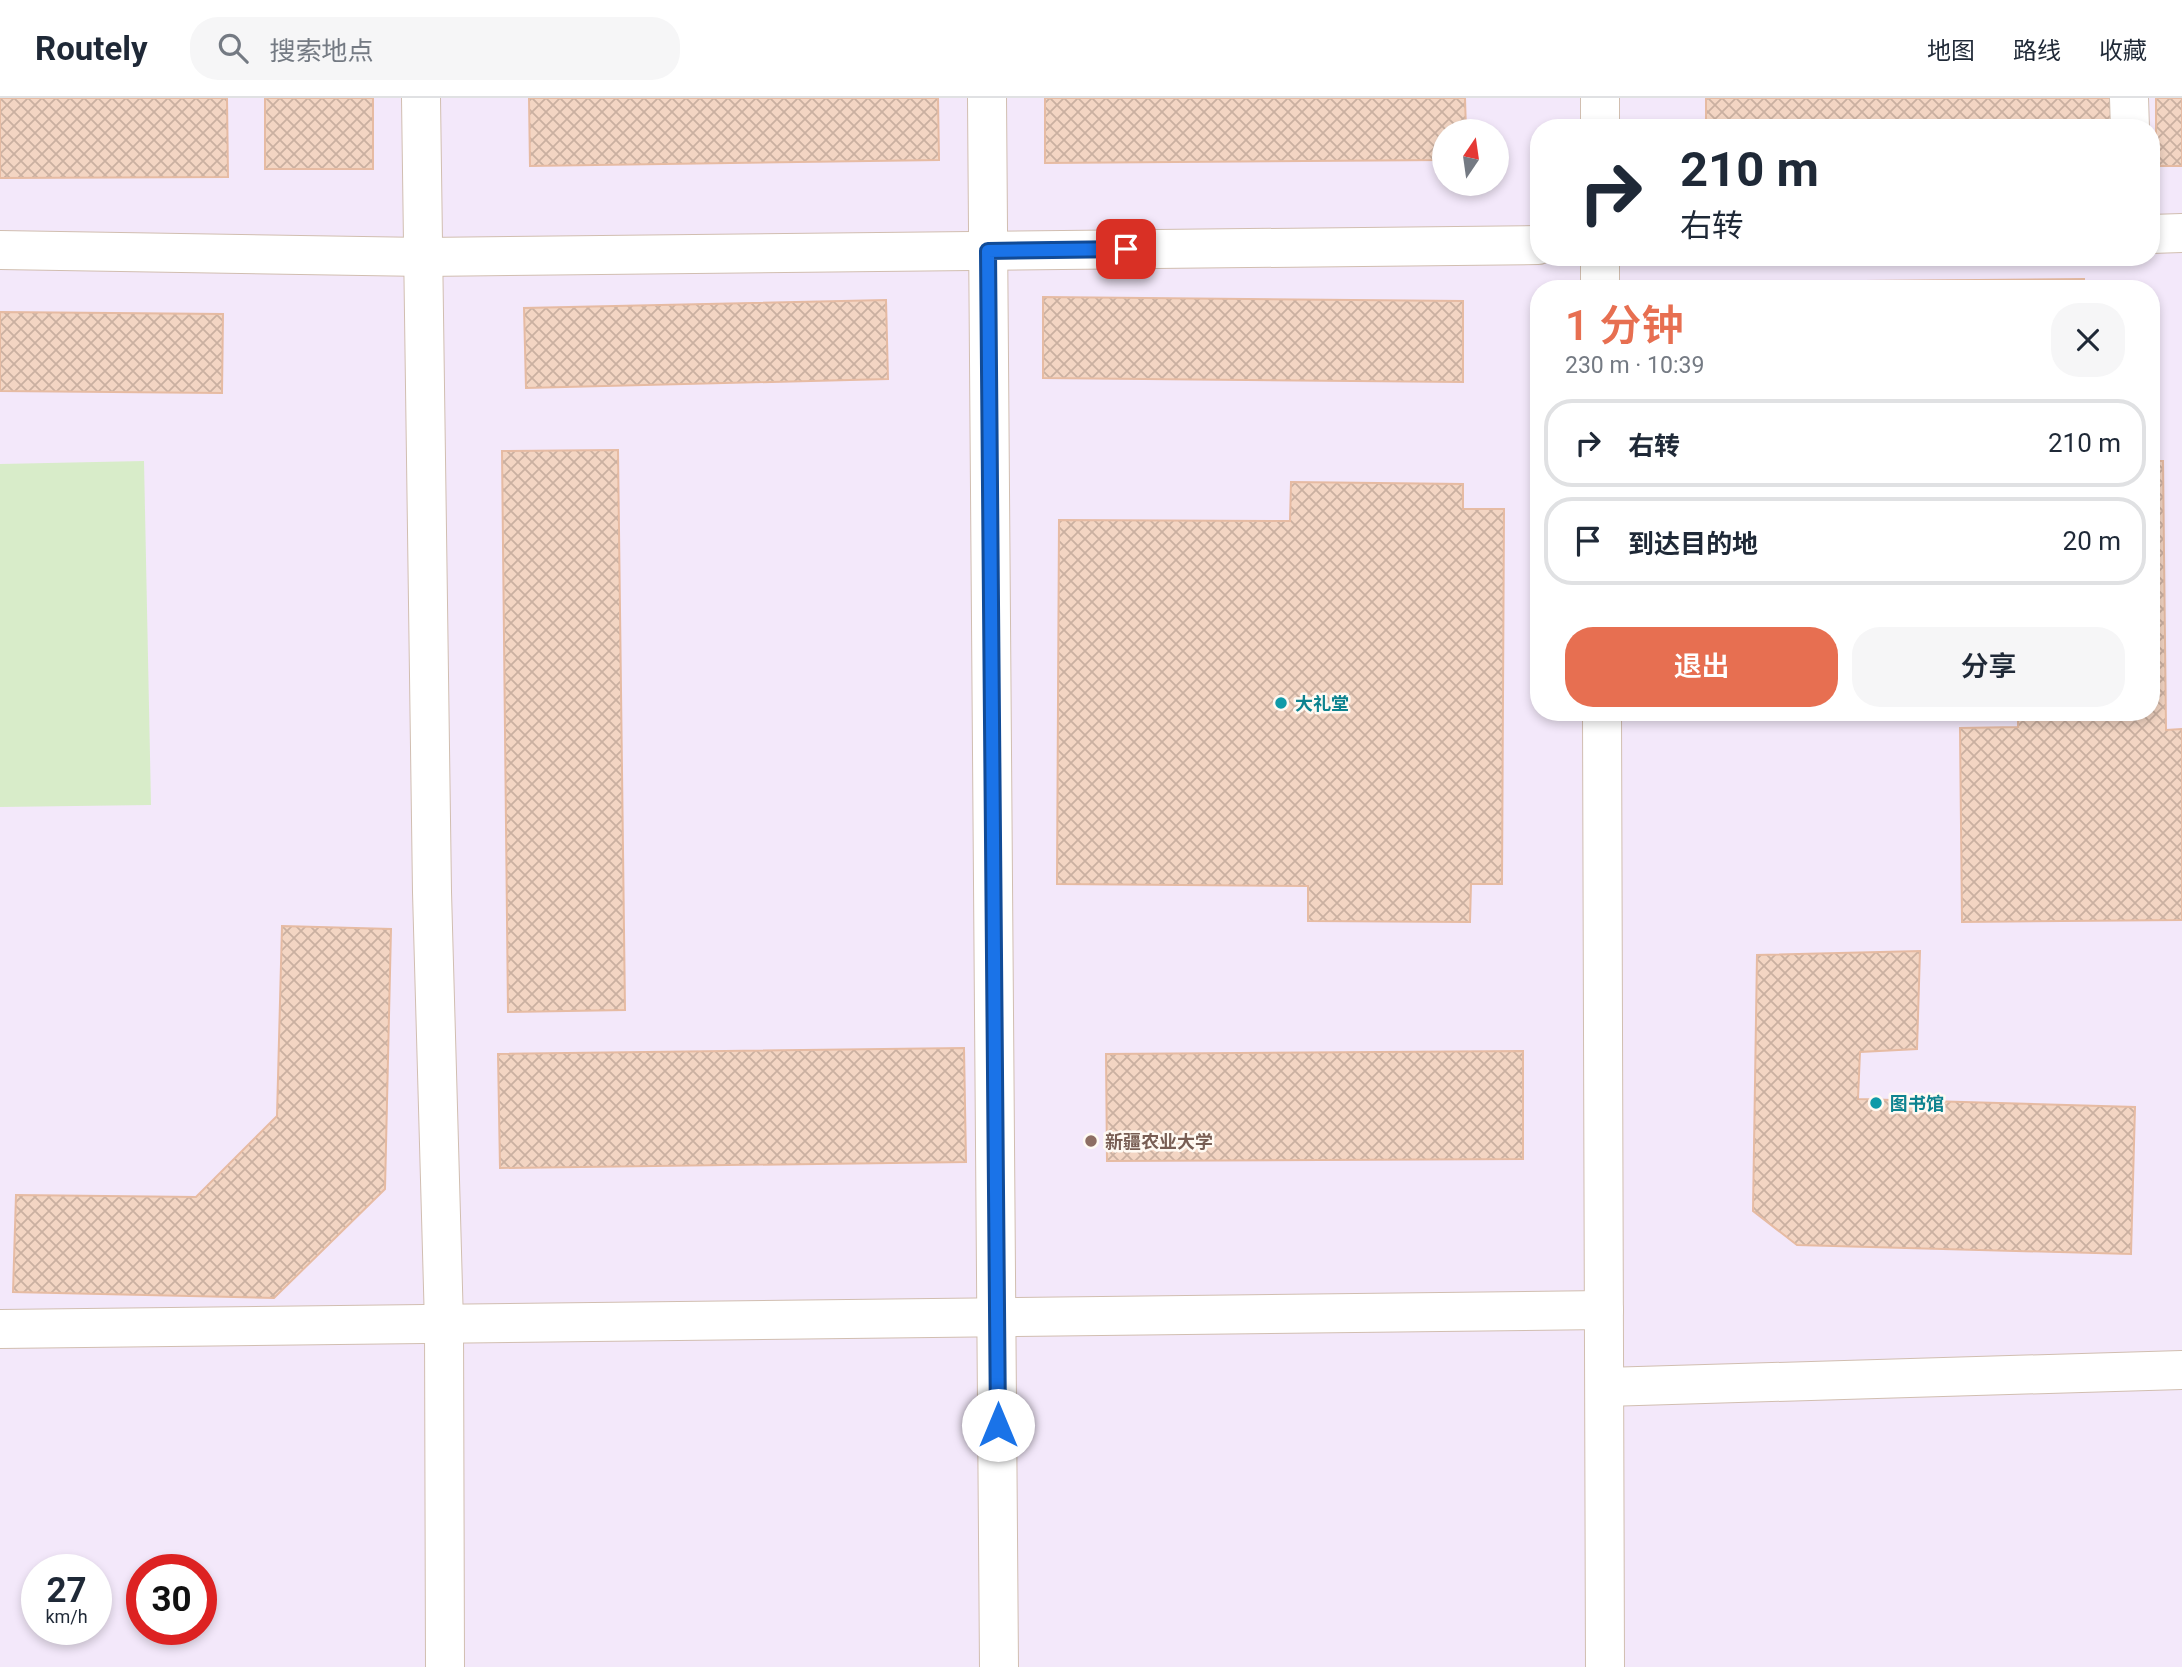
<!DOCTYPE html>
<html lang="zh">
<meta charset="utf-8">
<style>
:root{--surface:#fff;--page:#f6f6f7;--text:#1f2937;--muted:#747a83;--line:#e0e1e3;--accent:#e76f51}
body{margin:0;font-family:Roboto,"Noto Sans SC",sans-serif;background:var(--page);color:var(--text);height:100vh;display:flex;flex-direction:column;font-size:26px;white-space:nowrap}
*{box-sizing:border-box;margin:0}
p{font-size:23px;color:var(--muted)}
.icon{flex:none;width:38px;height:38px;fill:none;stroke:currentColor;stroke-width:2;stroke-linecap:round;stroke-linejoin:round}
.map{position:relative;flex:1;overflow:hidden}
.details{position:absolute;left:1530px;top:182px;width:630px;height:441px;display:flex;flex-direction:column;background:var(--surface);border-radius:28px;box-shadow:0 4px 10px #0003}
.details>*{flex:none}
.hud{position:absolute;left:1530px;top:21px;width:630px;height:147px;border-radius:28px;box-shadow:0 4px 10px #0003;background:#fff;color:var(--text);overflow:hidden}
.needle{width:46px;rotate:13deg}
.fabs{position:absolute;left:1432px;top:21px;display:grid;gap:14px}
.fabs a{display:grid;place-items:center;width:77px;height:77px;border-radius:50%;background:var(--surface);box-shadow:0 4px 10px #0003;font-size:35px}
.speed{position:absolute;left:21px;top:1456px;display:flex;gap:14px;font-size:35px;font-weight:700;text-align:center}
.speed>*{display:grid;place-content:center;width:91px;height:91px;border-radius:50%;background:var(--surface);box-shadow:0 4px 10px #0003;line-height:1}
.speed small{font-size:18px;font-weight:400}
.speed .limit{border:10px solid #d22;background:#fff;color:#111}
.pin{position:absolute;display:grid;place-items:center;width:60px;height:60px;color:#fff;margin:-30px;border-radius:14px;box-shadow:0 4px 10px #0006}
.me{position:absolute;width:77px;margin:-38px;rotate:0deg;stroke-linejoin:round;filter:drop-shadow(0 0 5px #0008)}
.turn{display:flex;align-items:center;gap:24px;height:147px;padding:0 35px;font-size:32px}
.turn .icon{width:91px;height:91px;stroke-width:2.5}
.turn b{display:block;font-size:49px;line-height:60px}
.round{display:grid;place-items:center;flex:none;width:74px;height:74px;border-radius:28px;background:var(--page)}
.summary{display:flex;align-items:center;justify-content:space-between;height:119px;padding:0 35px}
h1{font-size:42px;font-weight:600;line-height:52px;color:var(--accent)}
.primary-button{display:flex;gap:14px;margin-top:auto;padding:14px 35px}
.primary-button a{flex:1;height:80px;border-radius:28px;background:var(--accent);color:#fff;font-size:28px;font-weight:600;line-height:80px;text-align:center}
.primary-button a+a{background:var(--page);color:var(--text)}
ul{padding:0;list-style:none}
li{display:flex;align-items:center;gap:21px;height:88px;margin:0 14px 10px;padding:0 21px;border:4px solid var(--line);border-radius:28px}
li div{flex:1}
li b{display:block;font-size:26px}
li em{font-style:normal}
header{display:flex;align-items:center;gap:42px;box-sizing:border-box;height:98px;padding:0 35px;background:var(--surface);border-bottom:2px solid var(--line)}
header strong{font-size:33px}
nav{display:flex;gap:38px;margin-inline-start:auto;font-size:24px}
.search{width:490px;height:63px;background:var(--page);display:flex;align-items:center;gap:18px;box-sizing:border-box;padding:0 24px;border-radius:28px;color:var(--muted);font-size:26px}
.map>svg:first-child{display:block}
.education{fill:#f3e8fa;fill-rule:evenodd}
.garden{fill:#d8ecc9}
.building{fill:url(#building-cross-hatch);stroke:#e6bba3;stroke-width:2}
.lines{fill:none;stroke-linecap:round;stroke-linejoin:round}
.minor-casing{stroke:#d1beb0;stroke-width:40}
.minor{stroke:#fff;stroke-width:38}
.route-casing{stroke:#114b97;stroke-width:18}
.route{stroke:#1a73e8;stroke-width:12}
.culture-dot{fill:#0f9aa8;stroke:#fffaf3;stroke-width:2.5}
.education-dot{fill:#8d6e63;stroke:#fffaf3;stroke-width:2.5}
.labels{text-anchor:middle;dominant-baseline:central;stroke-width:5;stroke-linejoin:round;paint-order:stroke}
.culture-label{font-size:18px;font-weight:bold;fill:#0d838f;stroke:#fffaf3;text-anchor:start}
.education-label{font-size:18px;font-weight:bold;fill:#785e54;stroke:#fffaf3;text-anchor:start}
</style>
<header>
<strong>Routely</strong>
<div class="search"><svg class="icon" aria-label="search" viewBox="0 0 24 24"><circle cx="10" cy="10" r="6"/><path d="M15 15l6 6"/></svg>搜索地点</div>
<nav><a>地图</a><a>路线</a><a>收藏</a></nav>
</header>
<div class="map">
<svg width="2182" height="1569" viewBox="0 0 2182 1569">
<defs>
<pattern id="building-cross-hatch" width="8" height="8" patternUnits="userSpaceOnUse" patternTransform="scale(1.75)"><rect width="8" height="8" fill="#f3d5c3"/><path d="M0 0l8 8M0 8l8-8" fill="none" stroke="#cab0a1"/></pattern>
</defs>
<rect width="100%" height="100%" fill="#fdf6ec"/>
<path class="education" d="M 0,0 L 2182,0 L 2182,1569 L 0,1569 ZM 1538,30 L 2151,30 L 2151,159 L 1538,159 ZM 1444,33 L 1496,33 L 1496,86 L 1444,86 ZM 1538,191 L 2151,191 L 2151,614 L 1538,614 ZM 37,1472 L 96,1472 L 96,1531 L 37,1531 ZM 142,1472 L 201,1472 L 201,1531 L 142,1531 Z"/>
<path class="garden" d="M 144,363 L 151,707 L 0,709 L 0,366 Z"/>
<g class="building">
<path d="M 0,0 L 227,0 L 228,79 L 0,80 Z"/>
<rect x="265" y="0" width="108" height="71"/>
<path d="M 529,0 L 938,0 L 939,62 L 530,68 Z"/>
<path d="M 1045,0 L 1465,0 L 1466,33 L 1444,33 L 1444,62 L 1045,65 Z"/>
<rect x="1706" y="0" width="412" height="30"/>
<rect x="2156" y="0" width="26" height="68"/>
<path d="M 2084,181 L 2084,191 L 1654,191 L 1654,185 Z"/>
<path d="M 1043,199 L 1463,203 L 1463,284 L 1043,280 Z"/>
<path d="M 886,202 L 888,281 L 526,290 L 524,210 Z"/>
<path d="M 0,214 L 223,216 L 222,295 L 0,293 Z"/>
<path d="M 618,352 L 625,912 L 508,914 L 502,353 Z"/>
<path d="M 2151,363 L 2163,363 L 2166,632 L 2182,631 L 2182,822 L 1962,824 L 1960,630 L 2018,629 L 2018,614 L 2151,614 Z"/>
<path d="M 1291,384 L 1463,386 L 1463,411 L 1504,411 L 1502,786 L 1471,786 L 1470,824 L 1308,823 L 1308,788 L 1057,786 L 1059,422 L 1290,423 Z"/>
<path d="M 282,828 L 391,831 L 385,1091 L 274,1200 L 13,1194 L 16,1097 L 196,1099 L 277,1018 Z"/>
<path d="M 1920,853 L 1917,951 L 1860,954 L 1858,1001 L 2135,1009 L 2131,1156 L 1797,1147 L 1753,1113 L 1757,857 Z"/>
<path d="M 964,950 L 966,1064 L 500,1070 L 498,956 Z"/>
<path d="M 1523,953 L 1523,1061 L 1107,1063 L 1106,956 Z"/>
</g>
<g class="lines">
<g class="minor-casing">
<g id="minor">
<path d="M 421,0 L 432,794 L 444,1226 L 445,1569"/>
<path d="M 987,0 L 999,1569"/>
<path d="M 2129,0 L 2130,30"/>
<path d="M 1600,30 L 1600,0"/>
<path d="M 2151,136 L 2182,135"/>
<path d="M 0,152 L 424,159 L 1538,147"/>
<path d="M 1600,159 L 1600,191"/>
<path d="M 1602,614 L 1605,1569"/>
<path d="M 0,1231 L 1604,1212"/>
<path d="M 1605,1289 L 2182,1272"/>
</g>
</g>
<use href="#minor" class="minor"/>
</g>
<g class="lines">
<g class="route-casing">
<path id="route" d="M 998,1327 L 988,153 L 1126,151"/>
</g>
<use href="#route" class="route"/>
</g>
<g class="culture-dot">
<circle cx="1281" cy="605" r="7"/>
<circle cx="1876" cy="1005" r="7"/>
</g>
<circle class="education-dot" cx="1091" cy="1043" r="7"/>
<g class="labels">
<g class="culture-label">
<text x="1295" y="605">大礼堂</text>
<text x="1890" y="1005">图书馆</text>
</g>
<g class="education-label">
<text x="1105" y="1043">新疆农业大学</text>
</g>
</g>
</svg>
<div class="fabs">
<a><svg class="needle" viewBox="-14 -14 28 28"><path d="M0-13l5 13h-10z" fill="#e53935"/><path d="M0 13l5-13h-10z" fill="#747a83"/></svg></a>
</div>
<div class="speed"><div>27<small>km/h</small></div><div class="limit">30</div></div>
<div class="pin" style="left:1126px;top:151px;background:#d93025"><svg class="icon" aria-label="arrive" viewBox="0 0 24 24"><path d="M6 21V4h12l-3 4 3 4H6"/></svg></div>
<svg class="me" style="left:998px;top:1327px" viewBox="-20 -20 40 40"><circle r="19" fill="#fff"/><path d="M0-13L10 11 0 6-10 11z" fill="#1a73e8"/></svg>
<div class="hud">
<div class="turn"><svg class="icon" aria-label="right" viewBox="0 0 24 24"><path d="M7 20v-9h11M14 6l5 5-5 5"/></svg><div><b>210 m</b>右转</div></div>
</div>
<section class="details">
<div class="summary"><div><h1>1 分钟</h1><p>230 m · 10:39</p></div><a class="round"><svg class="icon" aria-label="close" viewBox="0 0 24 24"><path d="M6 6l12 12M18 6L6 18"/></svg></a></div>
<ul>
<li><svg class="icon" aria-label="right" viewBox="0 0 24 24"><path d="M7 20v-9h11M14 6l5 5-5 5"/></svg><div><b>右转</b></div><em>210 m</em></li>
<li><svg class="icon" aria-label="arrive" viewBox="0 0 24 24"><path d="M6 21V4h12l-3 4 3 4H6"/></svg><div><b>到达目的地</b></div><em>20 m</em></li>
</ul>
<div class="primary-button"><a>退出</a><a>分享</a></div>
</section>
</div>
